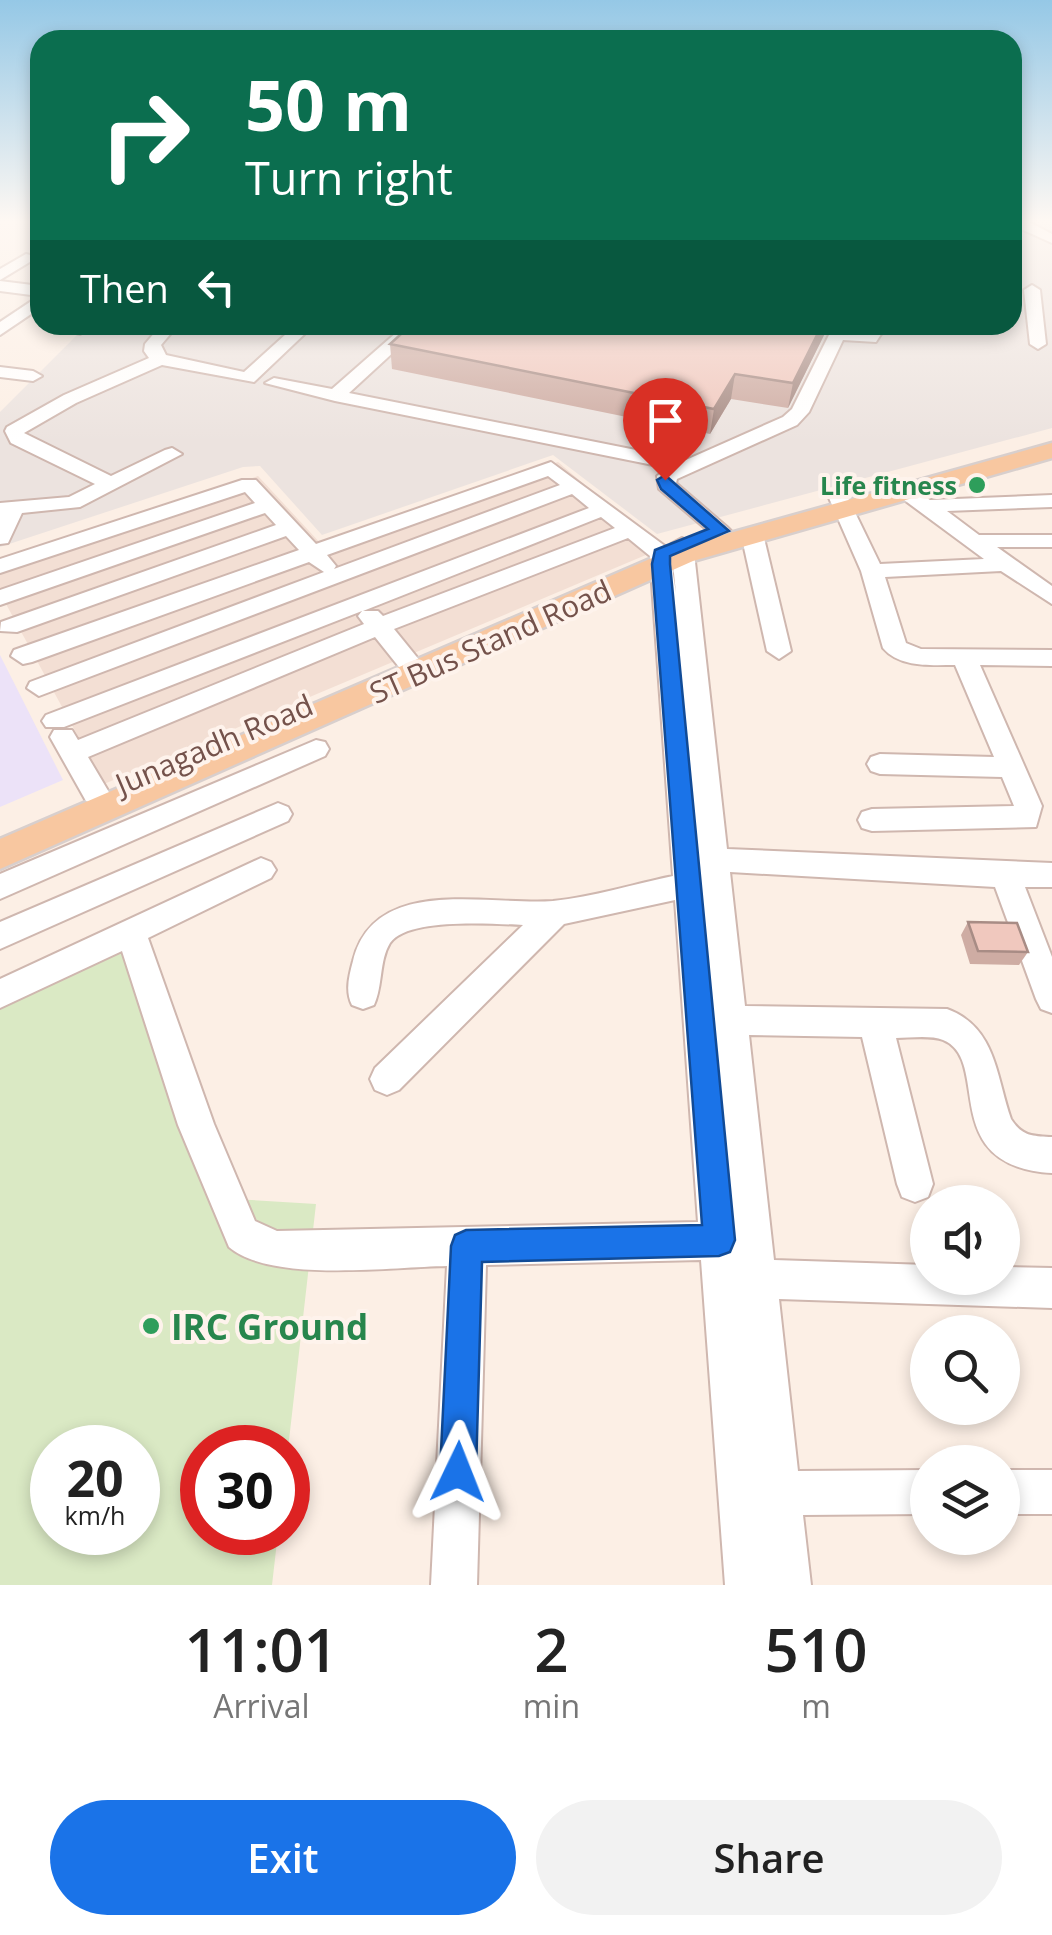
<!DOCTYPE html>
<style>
:root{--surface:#fff;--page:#f2f2f2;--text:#222;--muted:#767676;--accent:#1a73e8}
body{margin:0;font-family:"Open Sans",sans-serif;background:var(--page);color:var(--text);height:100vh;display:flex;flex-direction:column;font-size:38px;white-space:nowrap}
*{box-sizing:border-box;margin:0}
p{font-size:32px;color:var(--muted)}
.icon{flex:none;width:55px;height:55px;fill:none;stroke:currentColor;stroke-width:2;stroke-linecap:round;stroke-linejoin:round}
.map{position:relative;height:1585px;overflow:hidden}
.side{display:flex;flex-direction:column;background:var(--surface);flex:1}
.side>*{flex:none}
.hud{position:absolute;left:30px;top:30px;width:992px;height:305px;border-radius:30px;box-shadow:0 5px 15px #0003;background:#0b6e4f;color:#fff;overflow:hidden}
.tools{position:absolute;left:910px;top:1185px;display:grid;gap:20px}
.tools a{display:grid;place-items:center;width:110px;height:110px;border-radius:50%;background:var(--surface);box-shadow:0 5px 15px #0003;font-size:50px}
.speed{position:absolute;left:30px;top:1425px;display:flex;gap:20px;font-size:50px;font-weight:700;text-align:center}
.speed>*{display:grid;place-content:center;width:130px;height:130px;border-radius:50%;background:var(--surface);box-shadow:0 5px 15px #0003;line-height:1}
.speed small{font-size:25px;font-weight:400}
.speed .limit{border:15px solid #d22;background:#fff;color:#111}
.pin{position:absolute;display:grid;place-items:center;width:85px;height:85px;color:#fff;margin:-102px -42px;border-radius:50% 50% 50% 0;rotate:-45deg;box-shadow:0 0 10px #0007}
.pin .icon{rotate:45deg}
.me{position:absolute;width:110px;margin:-55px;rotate:2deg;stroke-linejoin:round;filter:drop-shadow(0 0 8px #0008)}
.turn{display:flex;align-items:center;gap:35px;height:210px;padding:0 50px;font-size:45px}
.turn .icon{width:130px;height:130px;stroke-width:2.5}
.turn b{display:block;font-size:70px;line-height:85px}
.then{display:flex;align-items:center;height:95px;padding:0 50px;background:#0003;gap:20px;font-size:38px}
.eta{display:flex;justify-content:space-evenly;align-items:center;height:170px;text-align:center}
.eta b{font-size:60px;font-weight:600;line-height:70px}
.action{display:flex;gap:20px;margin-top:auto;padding:20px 50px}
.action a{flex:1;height:115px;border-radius:60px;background:var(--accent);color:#fff;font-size:40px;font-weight:600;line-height:115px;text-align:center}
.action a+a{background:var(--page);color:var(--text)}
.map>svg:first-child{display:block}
.residential{fill:#f3dfd4}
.industrial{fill:#ece3df}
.education{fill:#ece2f8}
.green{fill:#dae9c4;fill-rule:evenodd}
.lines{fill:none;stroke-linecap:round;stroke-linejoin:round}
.minor-casing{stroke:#cfb7af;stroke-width:4}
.major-casing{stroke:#d8cfcd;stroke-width:5}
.minor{fill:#fff;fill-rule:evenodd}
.major{fill:#f8c7a0;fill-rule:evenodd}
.wall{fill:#ceaca3}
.shaded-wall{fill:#a88c85}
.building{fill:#f0c8be;stroke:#a88c85;stroke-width:2.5}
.route{fill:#1a73e8;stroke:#114b97;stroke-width:2.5}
.leisure-dot{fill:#2e9e5b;stroke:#fef3ec;stroke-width:4}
.labels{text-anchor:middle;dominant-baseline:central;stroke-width:8;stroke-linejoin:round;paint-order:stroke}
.far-leisure-label{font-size:25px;font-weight:bold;fill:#27864d;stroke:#fef3ec;text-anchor:end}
.street-label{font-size:30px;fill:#74524b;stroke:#fef3ec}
.near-leisure-label{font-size:35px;font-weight:bold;fill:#27864d;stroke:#fef3ec;text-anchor:start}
</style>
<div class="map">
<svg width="1052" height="1585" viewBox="0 0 1052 1585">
<rect width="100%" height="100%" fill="#fcefe5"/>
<path class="residential" d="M 558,462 L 660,549 L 104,784 L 0,593 L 0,565 L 258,476 L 323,546 Z"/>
<path class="industrial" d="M 1013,220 L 1052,220 L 1052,428 L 657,534 L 553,455 L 322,535 L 260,466 L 243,467 L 0,547 L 0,412 L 87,325 L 1012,325 Z"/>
<path class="education" d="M 0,655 L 63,780 L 0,807 Z"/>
<path class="green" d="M 122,932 L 217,1198 L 316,1204 L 288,1449 L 202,1448 L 202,1532 L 278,1533 L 272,1585 L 0,1585 L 0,989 ZM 52,1448 L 138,1448 L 138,1532 L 52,1532 Z"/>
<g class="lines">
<g class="minor-casing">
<g id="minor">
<path d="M 1012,220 L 1025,220 L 1052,234 L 1052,243 L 1012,225 Z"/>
<path d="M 26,254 L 38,257 L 0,280 L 0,269 Z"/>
<path d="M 0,281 L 40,286 L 40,308 L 0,335 L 0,322 L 39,296 L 0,291 Z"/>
<path d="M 1032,285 L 1040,290 L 1046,344 L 1038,349 L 1030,344 L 1024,290 Z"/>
<path d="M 42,325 L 84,325 L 88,329 L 80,334 Z"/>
<path d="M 161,325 L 178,325 L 161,345 L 166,355 L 244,372 L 296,325 L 314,325 L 254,382 L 162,365 L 76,403 L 24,433 L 111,476 L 165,450 L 172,448 L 182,454 L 80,507 L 22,513 L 8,543 L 0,544 L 0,503 L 69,497 L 95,484 L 11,443 L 5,431 L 7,427 L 64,395 L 149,358 L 144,351 L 145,344 Z"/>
<path d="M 405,325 L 423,325 L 349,393 L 686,460 L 783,417 L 792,409 L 834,325 L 850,325 L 848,330 L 866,332 L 871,325 L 887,325 L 876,342 L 843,340 L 809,412 L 797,425 L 677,479 L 676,483 L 727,527 L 731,531 L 720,537 L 713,535 L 659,489 L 657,476 L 668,468 L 335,401 L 265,383 L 274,378 L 332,389 Z"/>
<path d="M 0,367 L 33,371 L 42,376 L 33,381 L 0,377 Z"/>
<path d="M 551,462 L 669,549 L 676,593 L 671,544 L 682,538 L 693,544 L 727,849 L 1052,863 L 1052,887 L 1025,887 L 1052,957 L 1052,1013 L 1041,1009 L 1036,999 L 995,887 L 730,872 L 745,1006 L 947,1009 C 996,1027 996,1076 1011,1119 C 1022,1136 1032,1136 1052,1137 L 1052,1173 C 935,1166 993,1060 943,1040 C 931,1035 909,1038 896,1038 L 933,1184 L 928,1197 L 915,1202 L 902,1197 L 897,1184 L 862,1037 L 749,1035 L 774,1260 L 928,1265 L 928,1278 L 1002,1278 L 1002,1267 L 1052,1268 L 1052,1308 L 779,1299 L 798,1471 L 928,1470 L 928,1514 L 803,1515 L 811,1585 L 725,1585 L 701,1260 L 486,1265 L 477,1585 L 431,1585 L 447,1266 C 390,1267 271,1283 229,1247 L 178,1125 L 122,951 L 0,1008 L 0,979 L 261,858 L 271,862 L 276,870 L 271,878 L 148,938 L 214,1124 L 255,1221 L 277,1231 L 698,1222 L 675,900 L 564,924 L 399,1090 L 387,1095 L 375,1090 L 370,1079 L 375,1068 L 523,925 C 493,924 408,917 390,943 C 379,961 383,986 374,1005 L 363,1009 L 352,1005 C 345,991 349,976 353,961 C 374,874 488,906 553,901 C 593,897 634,884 673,876 L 650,556 L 628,538 L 394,629 L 420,661 L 417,667 L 399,667 L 375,637 L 88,757 L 110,794 L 106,801 L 96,804 L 86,801 L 50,737 L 54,730 L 72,730 L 78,740 L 364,624 L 358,616 L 362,611 L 64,727 L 46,727 L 42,721 L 46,715 L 589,508 L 572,494 L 39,696 L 27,688 L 30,682 L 324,572 L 309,562 L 32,662 L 23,664 L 11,656 L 14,650 L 299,550 L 286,536 L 17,632 L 0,631 L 1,622 L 276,525 L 265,513 L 0,605 L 0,590 L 255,503 L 245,492 L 0,573 L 0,559 L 242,480 L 256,480 L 316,544 ZM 548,476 L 560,485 L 334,569 L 336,566 L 327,555 ZM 601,517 L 615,528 L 383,616 L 378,611 L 363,611 Z"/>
<path d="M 895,478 L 930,500 L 1052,495 L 1052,507 L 947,511 L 979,535 L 1052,535 L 1052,547 L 997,547 L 1052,586 L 1052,604 L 1001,571 L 885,577 L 906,643 L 921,649 L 1052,650 L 1052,666 L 980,665 L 1042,806 L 1036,827 L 872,831 L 862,828 L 858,820 L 862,812 L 872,809 L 1014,806 L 1002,777 L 880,774 L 871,771 L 867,764 L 871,757 L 880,754 L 994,757 L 955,665 C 931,665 900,668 883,648 L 861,571 L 829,498 L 839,492 L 846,494 L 880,564 L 984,559 L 888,488 L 885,484 Z"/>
<path d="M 752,528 L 763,534 L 791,651 L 779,659 L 767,651 L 741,534 Z"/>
<path d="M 316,740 L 325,742 L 329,749 L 325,756 L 0,899 L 0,874 Z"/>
<path d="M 278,803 L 288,807 L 292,814 L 288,821 L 0,949 L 0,922 Z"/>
<rect x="1002" y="1470" width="50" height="44"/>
</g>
</g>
<g class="major-casing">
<path id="major" d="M 1052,443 L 1052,458 L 693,561 L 0,869 L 0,839 L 673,549 Z"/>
</g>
<use href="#minor" class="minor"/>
<use href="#major" class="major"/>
</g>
<g class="wall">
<path d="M 829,325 L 788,408 L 731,399 L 710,434 L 392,369 L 390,344 Z"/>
<path d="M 968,922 L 1028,952 L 1019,965 L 970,964 L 961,935 Z"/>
</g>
<g class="shaded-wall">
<path d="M 822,325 L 829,325 L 788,408 L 793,383 Z"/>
<path d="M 735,374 L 731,399 L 710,434 L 714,409 Z"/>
</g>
<g class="building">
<path d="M 411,325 L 822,325 L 793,383 L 735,374 L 714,409 L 390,344 Z"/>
<path d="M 968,922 L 1017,923 L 1028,952 L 978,951 Z"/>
</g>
<linearGradient id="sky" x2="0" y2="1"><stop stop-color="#95c8e6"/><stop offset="0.5" stop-color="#fef8f3"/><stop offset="1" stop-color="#fef8f3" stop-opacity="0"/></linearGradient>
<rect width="1052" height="442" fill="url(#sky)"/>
<path class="route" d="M 665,475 L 729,531 L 670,556 L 670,564 L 735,1240 L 730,1252 L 719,1256 L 482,1262 L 476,1472 L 471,1485 L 458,1490 L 445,1485 L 440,1472 L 451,1246 L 455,1235 L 466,1230 L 702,1225 L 652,564 L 655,550 L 708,529 L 661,489 L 657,480 Z"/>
<g class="leisure-dot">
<circle cx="977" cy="485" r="10"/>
<circle cx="151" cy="1326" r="10"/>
</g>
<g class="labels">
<g class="far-leisure-label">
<text x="957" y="485">Life fitness</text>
</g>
<g class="street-label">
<text transform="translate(490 641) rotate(-24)">ST Bus Stand Road</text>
<text transform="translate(214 744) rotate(-23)">Junagadh Road</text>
</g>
<g class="near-leisure-label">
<text x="171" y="1326">IRC Ground</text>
</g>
</g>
</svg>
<div class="tools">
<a><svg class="icon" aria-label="sound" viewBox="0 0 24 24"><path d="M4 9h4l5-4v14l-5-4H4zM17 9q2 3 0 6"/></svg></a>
<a><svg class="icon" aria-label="search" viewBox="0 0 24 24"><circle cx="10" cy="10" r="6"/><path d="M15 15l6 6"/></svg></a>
<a><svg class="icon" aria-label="layers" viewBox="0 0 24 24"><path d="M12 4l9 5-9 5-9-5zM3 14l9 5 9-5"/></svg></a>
</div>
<div class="speed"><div>20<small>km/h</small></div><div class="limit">30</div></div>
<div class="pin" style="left:665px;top:480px;background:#d93025"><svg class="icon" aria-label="arrive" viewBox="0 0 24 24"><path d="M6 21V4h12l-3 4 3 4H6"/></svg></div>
<svg class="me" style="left:458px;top:1472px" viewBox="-20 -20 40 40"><path d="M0-17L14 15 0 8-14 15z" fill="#1a73e8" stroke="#fff" stroke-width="4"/></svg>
<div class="hud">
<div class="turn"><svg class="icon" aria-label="right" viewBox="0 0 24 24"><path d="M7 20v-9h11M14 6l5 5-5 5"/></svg><div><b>50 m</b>Turn right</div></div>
<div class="then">Then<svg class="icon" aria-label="left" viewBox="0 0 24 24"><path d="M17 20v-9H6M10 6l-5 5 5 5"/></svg></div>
</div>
</div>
<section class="side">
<div class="eta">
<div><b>11:01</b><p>Arrival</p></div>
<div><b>2</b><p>min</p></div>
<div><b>510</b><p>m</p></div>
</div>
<div class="action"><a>Exit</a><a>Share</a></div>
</section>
